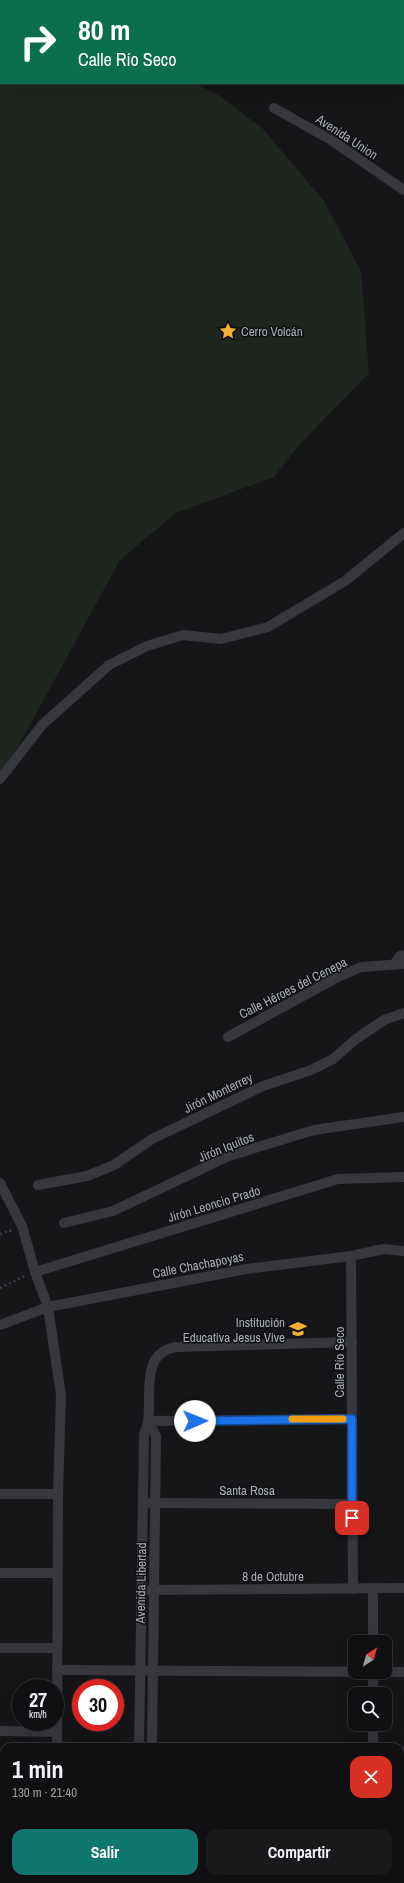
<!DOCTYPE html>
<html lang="es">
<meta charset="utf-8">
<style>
:root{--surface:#101012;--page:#19191b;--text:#f1f3f6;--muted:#9c9d9f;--line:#303032;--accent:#0f766e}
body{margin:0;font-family:"Archivo Narrow",sans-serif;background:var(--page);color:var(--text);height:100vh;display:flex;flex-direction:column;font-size:15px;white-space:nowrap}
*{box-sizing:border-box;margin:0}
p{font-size:13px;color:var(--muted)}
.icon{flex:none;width:22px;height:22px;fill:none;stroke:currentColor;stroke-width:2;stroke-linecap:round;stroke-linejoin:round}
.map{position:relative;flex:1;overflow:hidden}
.side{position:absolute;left:0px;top:1743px;width:404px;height:140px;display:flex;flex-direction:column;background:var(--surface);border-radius:12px 12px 0 0;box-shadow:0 4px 16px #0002,0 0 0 1px var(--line)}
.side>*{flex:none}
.banner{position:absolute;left:0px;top:0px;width:404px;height:84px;box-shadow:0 4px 16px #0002,0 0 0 1px var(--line);background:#0b6e4f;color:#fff;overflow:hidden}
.needle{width:26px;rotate:37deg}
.tools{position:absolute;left:348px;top:1635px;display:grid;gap:8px}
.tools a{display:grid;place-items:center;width:44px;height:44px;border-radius:8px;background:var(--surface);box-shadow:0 4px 16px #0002,0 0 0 1px var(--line);font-size:20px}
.speed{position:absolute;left:12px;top:1679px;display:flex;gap:8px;font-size:20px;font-weight:700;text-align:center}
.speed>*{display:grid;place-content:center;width:52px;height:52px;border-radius:50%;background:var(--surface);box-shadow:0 4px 16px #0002,0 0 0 1px var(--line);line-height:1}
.speed small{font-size:10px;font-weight:400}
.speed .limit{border:6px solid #d22;background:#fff;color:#111}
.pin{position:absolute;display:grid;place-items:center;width:34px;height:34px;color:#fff;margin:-17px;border-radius:8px;box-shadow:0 2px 6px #0006}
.me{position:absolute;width:44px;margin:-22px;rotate:89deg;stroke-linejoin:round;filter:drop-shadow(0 0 3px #0008)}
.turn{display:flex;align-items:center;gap:14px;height:84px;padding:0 12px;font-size:18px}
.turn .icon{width:52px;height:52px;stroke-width:2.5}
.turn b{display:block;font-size:28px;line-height:34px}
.round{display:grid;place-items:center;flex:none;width:42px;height:42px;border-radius:12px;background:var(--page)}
.summary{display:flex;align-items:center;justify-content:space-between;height:68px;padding:0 12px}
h1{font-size:24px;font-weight:700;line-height:30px}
.action{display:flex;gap:8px;margin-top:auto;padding:8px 12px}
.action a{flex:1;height:46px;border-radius:12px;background:var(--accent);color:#fff;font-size:16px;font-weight:700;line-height:46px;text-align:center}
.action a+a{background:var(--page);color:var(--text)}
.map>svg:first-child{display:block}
.green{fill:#1e261f}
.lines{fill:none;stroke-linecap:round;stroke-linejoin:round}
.path{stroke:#3d3f44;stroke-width:2.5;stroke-dasharray:2 3;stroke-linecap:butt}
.street{stroke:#37383d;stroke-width:10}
.route-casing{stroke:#114b97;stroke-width:10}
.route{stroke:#1a73e8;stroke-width:7}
.slow{stroke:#f59e0b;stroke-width:7}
.labels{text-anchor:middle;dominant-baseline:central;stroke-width:3;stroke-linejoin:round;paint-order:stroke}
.street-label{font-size:13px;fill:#a8adb8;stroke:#111113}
.poi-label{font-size:13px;fill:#a8adb8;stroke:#111113;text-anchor:start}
</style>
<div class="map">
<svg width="404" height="1883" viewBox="0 0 404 1883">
<rect width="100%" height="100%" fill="#161618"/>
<g class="green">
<path d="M 0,44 L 1,83 L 195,83 L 218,95 L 263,129 L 324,201 L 361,271 L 369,373 L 299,445 L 274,477 L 176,513 L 120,560 L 19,745 L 0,771 Z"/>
<rect x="400" y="1765" width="4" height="42"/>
</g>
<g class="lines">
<g class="path">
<path d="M 0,1234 L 12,1230"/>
<path d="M 0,1288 L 25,1276"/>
</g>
<g class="street">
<path d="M 274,108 L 331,140 L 404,190"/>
<path d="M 0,779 L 42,725 L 109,665 L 147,646 L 183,635 L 221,639 L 268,627 L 345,581 L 404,533"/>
<path d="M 395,963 L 400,956 L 404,955"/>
<path d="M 228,1037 L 334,979 L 361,967 L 404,964"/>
<path d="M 0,1183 L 22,1226 L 35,1272 L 48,1307 L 61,1395 L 58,1494 L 57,1747"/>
<path d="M 38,1185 L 87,1176 L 114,1165 L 152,1139 L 263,1086 L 311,1070 L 333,1059 L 356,1039 L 384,1020 L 404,1013"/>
<path d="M 64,1223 L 113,1211 L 229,1156 L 314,1130 L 404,1117"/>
<path d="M 351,1256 L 353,1589"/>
<path d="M 35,1272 L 338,1179 L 404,1177"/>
<path d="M 0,1325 L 48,1307 L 246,1269 L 351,1256 L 383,1249 L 404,1251"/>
<path d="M 148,1421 L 156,1436 L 152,1747"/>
<path d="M 148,1421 L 352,1419"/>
<path d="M 0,1494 L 58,1494"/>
<path d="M 150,1503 L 352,1504"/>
<path d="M 0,1573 L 57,1573"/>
<path d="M 373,1589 L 373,1642"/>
<path d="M 148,1590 L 404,1588"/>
<path d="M 0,1648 L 57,1648"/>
<path d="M 57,1670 L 404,1672"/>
<path d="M 373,1694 L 373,1672"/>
<path d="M 373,1724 L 373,1747"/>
<path d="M 0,1731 L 57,1732"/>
<path d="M 139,1747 L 144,1435 C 145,1431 148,1425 148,1420 C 152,1394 140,1353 176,1347 L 352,1342"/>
<path d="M 400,1752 L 404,1752"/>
<path d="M 0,1810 L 4,1811"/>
<path d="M 400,1817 L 404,1817"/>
<path d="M 373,1879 L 373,1883"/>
<path d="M 138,1883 L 138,1879"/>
<path d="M 150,1883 L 150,1879"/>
</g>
</g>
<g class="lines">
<g class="route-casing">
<path id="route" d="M 195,1421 L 352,1419 L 352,1518"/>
</g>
<use href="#route" class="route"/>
<path class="slow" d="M 292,1419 L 343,1419"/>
</g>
<defs>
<g id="sight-bare" transform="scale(1.38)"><path d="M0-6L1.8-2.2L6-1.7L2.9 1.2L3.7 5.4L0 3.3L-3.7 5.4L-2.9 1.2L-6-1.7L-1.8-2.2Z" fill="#f2b134" stroke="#111113" stroke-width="2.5" paint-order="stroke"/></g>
<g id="school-bare" transform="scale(1.38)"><path d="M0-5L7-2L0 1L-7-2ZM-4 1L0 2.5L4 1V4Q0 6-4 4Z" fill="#f2b134" stroke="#111113" stroke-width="2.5" paint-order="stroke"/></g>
</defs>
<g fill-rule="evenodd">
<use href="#sight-bare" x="228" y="331"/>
<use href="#school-bare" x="298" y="1329"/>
</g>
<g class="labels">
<g class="street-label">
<text transform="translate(347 137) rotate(33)">Avenida Union</text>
<text transform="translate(293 988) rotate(-27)">Calle Héroes del Cenepa</text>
<text transform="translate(218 1093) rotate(-26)">Jirón Monterrey</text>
<text transform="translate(226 1147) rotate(-22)">Jirón Iquitos</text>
<text transform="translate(214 1204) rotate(-17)">Jirón Leoncio Prado</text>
<text transform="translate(198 1265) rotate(-11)">Calle Chachapoyas</text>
<text transform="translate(339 1362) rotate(-90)">Calle Río Seco</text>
<text x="247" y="1490">Santa Rosa</text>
<text x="273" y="1576">8 de Octubre</text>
<text transform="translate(141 1583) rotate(-89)">Avenida Libertad</text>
</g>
<g class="poi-label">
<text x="241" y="331">Cerro Volcán</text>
<text x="285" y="1322" text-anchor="end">Institución<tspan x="285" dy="15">Educativa Jesus Vive</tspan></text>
</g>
</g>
</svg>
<div class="tools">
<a><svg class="needle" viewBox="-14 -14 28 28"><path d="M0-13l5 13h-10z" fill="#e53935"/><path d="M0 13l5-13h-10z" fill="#9c9d9f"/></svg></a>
<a><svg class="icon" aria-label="search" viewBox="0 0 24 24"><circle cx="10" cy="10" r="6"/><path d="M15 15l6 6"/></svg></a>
</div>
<div class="speed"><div>27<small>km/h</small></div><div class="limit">30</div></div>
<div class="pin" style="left:352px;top:1518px;background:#d93025"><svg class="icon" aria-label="arrive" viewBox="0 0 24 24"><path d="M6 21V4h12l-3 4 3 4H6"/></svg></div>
<svg class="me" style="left:195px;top:1421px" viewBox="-20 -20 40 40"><circle r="19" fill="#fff"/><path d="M0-13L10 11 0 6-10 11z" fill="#1a73e8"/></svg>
<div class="banner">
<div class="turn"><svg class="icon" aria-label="right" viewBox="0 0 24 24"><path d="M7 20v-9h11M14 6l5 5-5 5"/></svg><div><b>80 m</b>Calle Río Seco</div></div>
</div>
<section class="side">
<div class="summary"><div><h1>1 min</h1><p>130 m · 21:40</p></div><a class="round" style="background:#d93025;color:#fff"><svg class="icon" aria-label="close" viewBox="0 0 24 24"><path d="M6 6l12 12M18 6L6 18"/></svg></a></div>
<div class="action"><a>Salir</a><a>Compartir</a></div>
</section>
</div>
